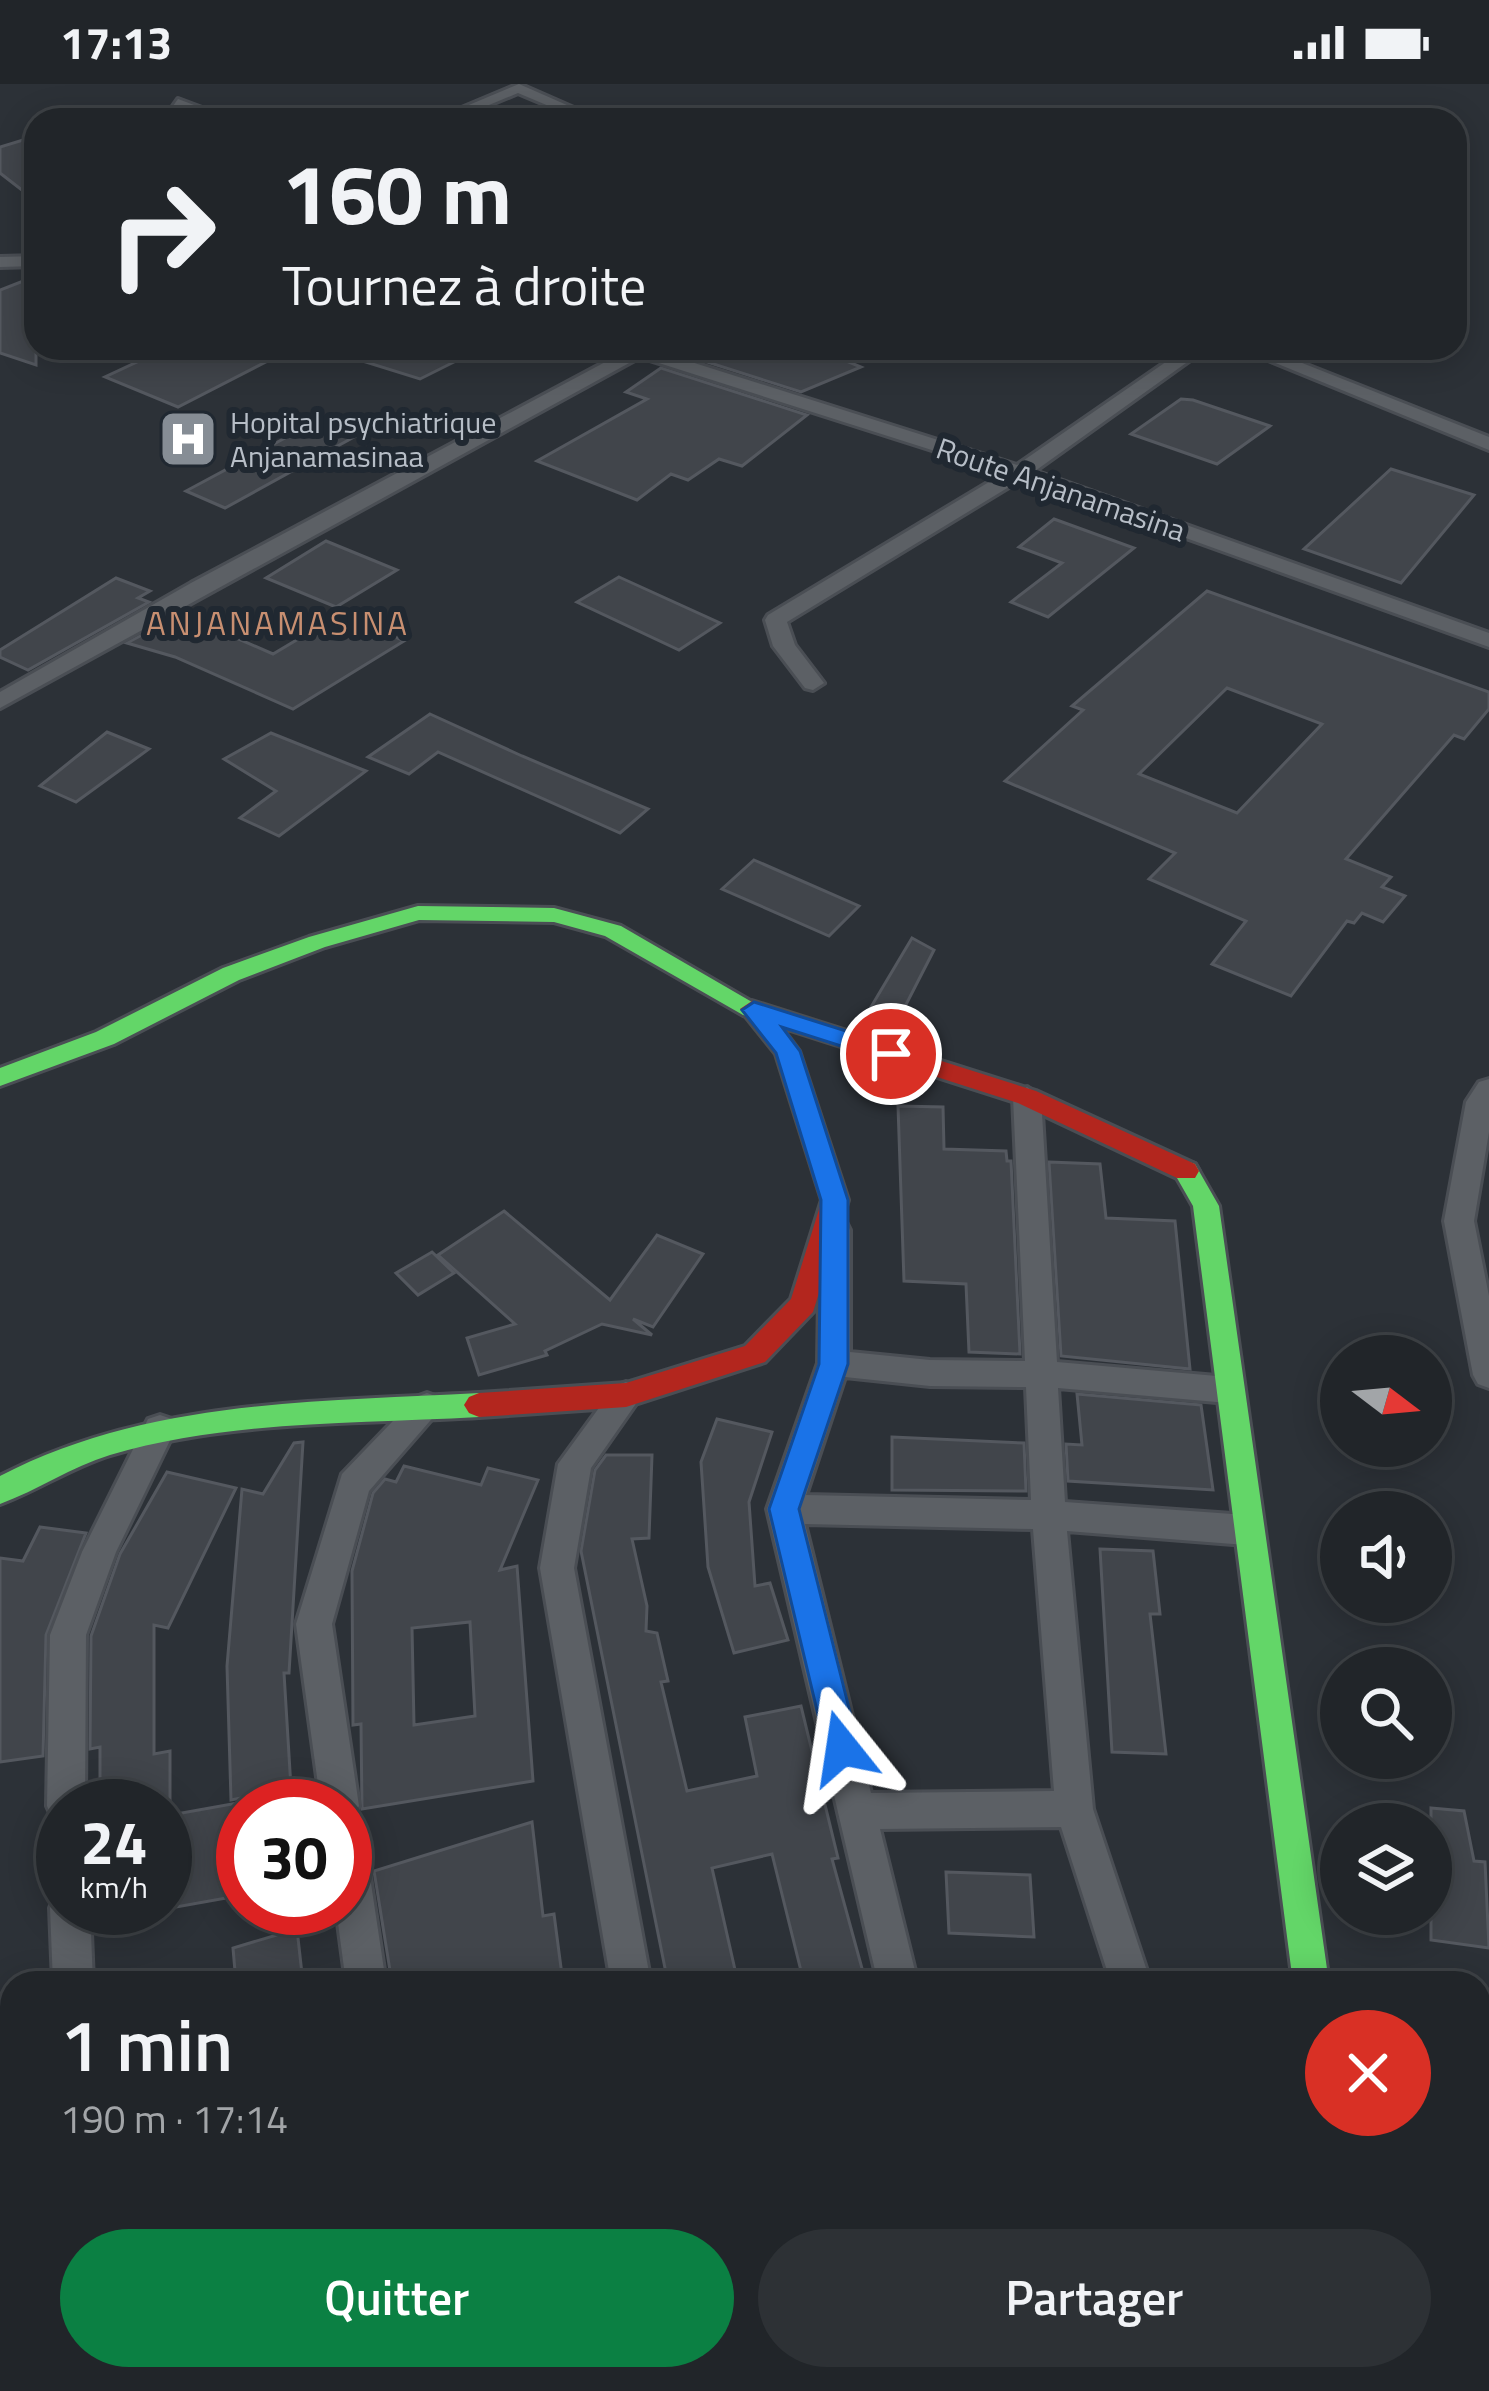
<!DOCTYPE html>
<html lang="fr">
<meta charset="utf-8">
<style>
:root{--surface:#212529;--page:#2d3135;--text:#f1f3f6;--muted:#a2a5a8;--line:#3e4246;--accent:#0b8043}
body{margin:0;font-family:"Titillium Web",sans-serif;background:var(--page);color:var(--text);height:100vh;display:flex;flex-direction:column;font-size:45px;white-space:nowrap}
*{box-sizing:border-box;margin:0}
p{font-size:39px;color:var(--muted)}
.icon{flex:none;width:66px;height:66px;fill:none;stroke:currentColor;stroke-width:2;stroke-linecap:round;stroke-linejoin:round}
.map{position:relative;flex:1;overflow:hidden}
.details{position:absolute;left:0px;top:1887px;width:1491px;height:420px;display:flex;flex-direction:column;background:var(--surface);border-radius:36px 36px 0 0;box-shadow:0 6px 30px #0003,0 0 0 3px var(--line)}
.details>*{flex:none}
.top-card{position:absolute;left:24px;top:24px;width:1443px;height:252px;border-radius:36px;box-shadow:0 6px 30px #0003,0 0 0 3px var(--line);background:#212529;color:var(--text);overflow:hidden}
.needle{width:78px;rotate:106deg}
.controls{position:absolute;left:1320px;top:1251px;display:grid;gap:24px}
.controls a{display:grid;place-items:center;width:132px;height:132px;border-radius:50%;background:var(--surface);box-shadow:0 6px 30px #0003,0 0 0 3px var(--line);font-size:60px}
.speed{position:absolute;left:36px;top:1695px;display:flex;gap:24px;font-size:60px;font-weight:700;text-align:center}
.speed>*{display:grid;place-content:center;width:156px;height:156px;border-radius:50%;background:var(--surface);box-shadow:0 6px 30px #0003,0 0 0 3px var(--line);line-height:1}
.speed small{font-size:30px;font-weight:400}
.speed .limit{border:18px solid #d22;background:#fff;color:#111}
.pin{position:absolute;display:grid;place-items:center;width:102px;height:102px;color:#fff;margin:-51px;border:6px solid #fff;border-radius:50%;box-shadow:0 3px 12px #0007}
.me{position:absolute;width:132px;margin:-66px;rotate:345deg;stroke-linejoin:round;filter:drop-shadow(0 0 9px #0008)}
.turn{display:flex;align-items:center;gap:42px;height:252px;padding:0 60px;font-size:54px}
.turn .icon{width:156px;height:156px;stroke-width:2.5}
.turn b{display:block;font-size:84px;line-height:102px}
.round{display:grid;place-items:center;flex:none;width:126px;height:126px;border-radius:63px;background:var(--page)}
.head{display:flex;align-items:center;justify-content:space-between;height:204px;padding:0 60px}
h1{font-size:72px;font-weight:600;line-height:90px}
.primary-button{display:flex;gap:24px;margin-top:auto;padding:24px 60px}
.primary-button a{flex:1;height:138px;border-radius:72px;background:var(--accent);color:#fff;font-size:48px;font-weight:600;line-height:138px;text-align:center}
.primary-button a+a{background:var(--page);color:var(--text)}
.status{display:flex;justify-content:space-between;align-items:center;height:84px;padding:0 60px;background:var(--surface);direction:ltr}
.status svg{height:33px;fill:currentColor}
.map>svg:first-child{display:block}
.building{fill:#41454b;stroke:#54585f;stroke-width:3;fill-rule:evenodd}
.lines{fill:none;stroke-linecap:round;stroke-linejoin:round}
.street-casing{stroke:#4a4e54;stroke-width:6}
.fast-casing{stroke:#4a4e54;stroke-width:6}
.jam-casing{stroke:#4a4e54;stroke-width:6}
.street{fill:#5c6065;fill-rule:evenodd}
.fast{fill:#63d668;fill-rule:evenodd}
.jam{fill:#b3261e;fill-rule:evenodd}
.route{fill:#1a73e8;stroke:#114b97;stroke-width:3}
.labels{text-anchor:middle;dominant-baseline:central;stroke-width:12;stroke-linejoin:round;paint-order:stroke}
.far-poi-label{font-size:30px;fill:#b7bec7;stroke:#202831;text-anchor:start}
.far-street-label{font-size:30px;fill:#b7bec7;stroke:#202831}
.far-neighbourhood-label{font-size:33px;letter-spacing:3px;fill:#c88f71;stroke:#202831}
</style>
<div class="status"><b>17:13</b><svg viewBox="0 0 49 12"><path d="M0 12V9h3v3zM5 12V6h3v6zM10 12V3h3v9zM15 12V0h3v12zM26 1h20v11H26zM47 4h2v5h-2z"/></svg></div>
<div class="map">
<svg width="1489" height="2307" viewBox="0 0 1489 2307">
<rect width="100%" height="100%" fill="#2c3137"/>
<g class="building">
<path d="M 36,52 L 36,117 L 0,89 L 0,63 Z"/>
<path d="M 36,192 L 36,281 L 0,269 L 0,206 Z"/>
<path d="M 167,264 L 293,264 L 178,323 L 105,293 Z"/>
<path d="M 344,264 L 482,264 L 420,295 L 343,271 Z"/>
<path d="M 691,264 L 733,271 L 745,264 L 815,264 L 861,283 L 801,308 L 682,270 Z"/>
<path d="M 661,284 L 807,331 L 742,382 L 719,375 L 688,396 L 671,390 L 637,416 L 537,377 L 647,315 L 626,308 Z"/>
<path d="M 1181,315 L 1193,316 L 1270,342 L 1217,380 L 1131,350 Z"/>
<path d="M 315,338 L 354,353 L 225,424 L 186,407 Z"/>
<path d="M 1391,385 L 1474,411 L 1401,499 L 1304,465 Z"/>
<path d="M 1054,435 L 1134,464 L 1048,533 L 1011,518 L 1062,479 L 1019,463 Z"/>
<path d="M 326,457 L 397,486 L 336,523 L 266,494 Z"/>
<path d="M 619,493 L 720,539 L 679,566 L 577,518 Z"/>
<path d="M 116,494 L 150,507 L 138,514 L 149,518 L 28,586 L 0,573 L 0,566 Z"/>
<path d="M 1207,507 L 1489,608 L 1489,625 L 1464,655 L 1454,651 L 1346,775 L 1391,793 L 1382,803 L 1405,812 L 1383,838 L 1362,829 L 1354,839 L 1347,837 L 1291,912 L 1212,880 L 1246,837 L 1149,795 L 1175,769 L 1005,697 L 1083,626 L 1072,622 ZM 1227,604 L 1322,640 L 1237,729 L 1139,690 Z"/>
<path d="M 342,529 L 404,557 L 293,625 L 175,573 L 127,559 L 181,530 L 273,570 Z"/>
<path d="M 430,630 L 522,672 L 648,725 L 620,749 L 438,668 L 409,690 L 368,673 Z"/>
<path d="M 107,648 L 149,665 L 76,718 L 40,702 Z"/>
<path d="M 271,649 L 366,687 L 279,752 L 240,734 L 276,707 L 224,675 Z"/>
<path d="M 754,776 L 859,822 L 829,852 L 722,805 Z"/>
<path d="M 912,854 L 934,866 L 895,942 L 865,933 Z"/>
<path d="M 898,1022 L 943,1023 L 944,1065 L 1006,1067 L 1007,1077 L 1011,1077 L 1020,1270 L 969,1268 L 966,1200 L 904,1197 Z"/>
<path d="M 1049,1078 L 1100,1080 L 1106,1134 L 1175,1137 L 1190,1285 L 1061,1272 Z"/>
<path d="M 504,1127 L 610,1216 L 657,1151 L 703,1170 L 653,1243 L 633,1235 L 652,1251 L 602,1240 L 545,1267 L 547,1271 L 479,1291 L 467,1254 L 515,1240 L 438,1171 Z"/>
<path d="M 432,1168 L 454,1189 L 418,1211 L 396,1189 Z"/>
<path d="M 1077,1310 L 1201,1321 L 1213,1406 L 1068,1397 L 1066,1360 L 1082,1361 Z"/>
<path d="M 717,1335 L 772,1348 L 749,1418 L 755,1502 L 770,1499 L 788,1556 L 734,1569 L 708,1483 L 701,1378 Z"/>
<path d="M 892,1353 L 1024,1359 L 1026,1407 L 892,1406 Z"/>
<path d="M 303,1358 L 289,1589 L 284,1589 L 291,1704 L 231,1716 L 227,1582 L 242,1405 L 263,1410 L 294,1359 Z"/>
<path d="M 606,1371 L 652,1371 L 649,1454 L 632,1455 L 647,1522 L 646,1547 L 657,1549 L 668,1597 L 661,1598 L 687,1707 L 757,1692 L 745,1633 L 801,1622 L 838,1774 L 832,1775 L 866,1899 L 804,1899 L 772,1770 L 712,1784 L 738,1899 L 668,1899 L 581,1467 L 595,1386 Z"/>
<path d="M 404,1382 L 481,1401 L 488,1384 L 538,1396 L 500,1486 L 517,1482 L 533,1697 L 362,1725 L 361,1640 L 353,1641 L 352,1487 L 373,1409 L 385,1395 L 396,1398 ZM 470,1538 L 475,1632 L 414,1641 L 412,1544 Z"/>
<path d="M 167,1388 L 236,1404 L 168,1544 L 154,1541 L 154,1670 L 170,1667 L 170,1722 L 100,1722 L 100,1663 L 90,1665 L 91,1552 L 120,1470 Z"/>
<path d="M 40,1443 L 86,1449 L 46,1551 L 43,1672 L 0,1678 L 0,1474 L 23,1477 Z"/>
<path d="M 1100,1465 L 1153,1467 L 1160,1530 L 1150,1530 L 1166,1670 L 1112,1668 Z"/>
<path d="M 243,1718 L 243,1811 L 165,1825 L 165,1732 Z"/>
<path d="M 1431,1724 L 1464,1727 L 1474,1777 L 1485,1778 L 1489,1864 L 1431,1856 Z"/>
<path d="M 532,1738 L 543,1832 L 554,1830 L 563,1899 L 392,1899 L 374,1787 Z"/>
<path d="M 946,1788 L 1030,1791 L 1034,1853 L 949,1849 Z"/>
<path d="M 297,1845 L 303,1899 L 236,1899 L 233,1864 Z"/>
</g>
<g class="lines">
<g class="street-casing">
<g id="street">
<path d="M 519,0 L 601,36 L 582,36 L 518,9 L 453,36 L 433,36 Z"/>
<path d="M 178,15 L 226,33 L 228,36 L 208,36 L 173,22 Z"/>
<path d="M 36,172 L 36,182 L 0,183 L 0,173 Z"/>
<path d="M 620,264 L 647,264 L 1017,381 L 1186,264 L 1207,264 L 1035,387 L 1489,549 L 1489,563 L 1022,395 L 787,538 L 795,561 L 824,599 L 813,606 L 805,604 L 773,562 L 765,536 L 768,531 L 1004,389 L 640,273 L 0,624 L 0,608 L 191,499 L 624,268 Z"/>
<path d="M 1239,264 L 1264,264 L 1489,353 L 1489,366 Z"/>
<path d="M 1489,995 L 1489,1048 L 1474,1137 L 1489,1212 L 1489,1304 L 1478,1300 L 1473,1291 L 1444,1137 L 1466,1018 L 1479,998 Z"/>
<path d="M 1027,1003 L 1041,1013 L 1057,1278 L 1228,1293 L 1239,1297 L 1244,1306 L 1239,1315 L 1228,1319 L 1058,1304 L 1065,1418 L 1246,1431 L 1258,1436 L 1263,1446 L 1258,1456 L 1246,1461 L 1067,1447 L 1093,1725 L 1151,1899 L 1111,1899 L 1061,1743 L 880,1745 L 918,1899 L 878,1899 L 767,1425 L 818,1279 L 820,1146 L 824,1138 L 846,1138 L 850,1146 L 850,1268 L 930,1276 L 1025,1277 L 1013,1013 ZM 845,1293 L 930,1302 L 1026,1303 L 1031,1416 L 806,1411 ZM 805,1440 L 1033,1445 L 1054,1707 L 871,1709 Z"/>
<path d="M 626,1298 L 637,1302 L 642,1311 L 591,1384 L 574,1484 L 651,1899 L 611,1899 L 540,1484 L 558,1380 L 615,1302 Z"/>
<path d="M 427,1309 L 438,1313 L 443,1322 L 369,1407 L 332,1540 L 359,1722 L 349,1736 L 359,1740 L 364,1753 L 386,1899 L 346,1899 L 336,1824 L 345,1824 L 345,1722 L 321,1722 L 296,1540 L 342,1390 L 416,1313 Z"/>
<path d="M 160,1331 L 172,1335 L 176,1344 L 116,1468 L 86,1551 L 85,1722 L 63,1722 L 63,1739 L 53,1735 L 47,1722 L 50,1551 L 82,1468 L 148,1335 Z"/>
<path d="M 63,1807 L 63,1824 L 90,1824 L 93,1899 L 53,1899 L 50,1824 L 56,1810 Z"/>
<path d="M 12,2153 L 12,2197 L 0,2201 L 0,2157 Z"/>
<path d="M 1479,2236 L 1489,2240 L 1489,2287 L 1479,2283 Z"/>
<path d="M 832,2295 L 884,2295 L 889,2307 L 837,2307 Z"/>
<path d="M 964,2295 L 1010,2295 L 1013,2307 L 967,2307 Z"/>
<path d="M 1070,2295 L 1120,2295 L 1115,2307 L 1065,2307 Z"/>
</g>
</g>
<g class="fast-casing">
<g id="fast">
<path d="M 418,822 L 554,824 L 621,842 L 764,925 L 752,933 L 743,931 L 605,852 L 554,838 L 419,836 L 325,863 L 239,896 L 114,960 L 0,1002 L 0,984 L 96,948 L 223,884 L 309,853 Z"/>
<path d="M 1186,1077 L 1195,1080 L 1219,1122 L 1329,1899 L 1293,1899 L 1193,1122 L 1173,1087 Z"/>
<path d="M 479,1309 L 489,1313 L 494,1321 L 489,1329 L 479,1333 C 357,1340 229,1336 110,1371 C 71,1383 38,1406 0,1420 L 0,1392 C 148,1315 316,1318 479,1309 Z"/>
</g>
</g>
<g class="jam-casing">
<path id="jam" d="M 752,917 L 1036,1007 L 1195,1080 L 1199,1087 L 1195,1094 L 1177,1094 L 1018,1019 L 781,943 L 799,967 L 848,1116 L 813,1228 L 765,1278 L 626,1323 L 479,1333 L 469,1329 L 464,1321 L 469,1313 L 479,1309 L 626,1299 L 745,1262 L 791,1215 L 822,1116 L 776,970 L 740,925 Z"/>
</g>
<use href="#street" class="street"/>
<use href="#fast" class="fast"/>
<use href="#jam" class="jam"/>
</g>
<path class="route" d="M 754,918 L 900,964 L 903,970 L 891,978 L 782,943 L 800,967 L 848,1116 L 848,1280 L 799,1425 L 859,1664 L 854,1675 L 842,1680 L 830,1675 L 826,1664 L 769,1425 L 819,1280 L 821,1116 L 776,969 L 742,926 Z"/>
<defs>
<g id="hospital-square" transform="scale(3)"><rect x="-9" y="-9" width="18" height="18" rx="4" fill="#868d95" stroke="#202831"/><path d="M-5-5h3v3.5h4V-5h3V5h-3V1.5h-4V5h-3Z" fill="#fff"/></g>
</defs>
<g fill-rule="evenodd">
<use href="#hospital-square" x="188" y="355"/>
</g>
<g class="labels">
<g class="far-poi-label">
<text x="230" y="338">Hopital psychiatrique<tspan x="230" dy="34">Anjanamasinaa</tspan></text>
</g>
<g class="far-street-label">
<text transform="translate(1061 405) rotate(19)">Route Anjanamasina</text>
</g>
<g class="far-neighbourhood-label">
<text x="278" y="539">ANJANAMASINA</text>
</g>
</g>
</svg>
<div class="controls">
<a><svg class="needle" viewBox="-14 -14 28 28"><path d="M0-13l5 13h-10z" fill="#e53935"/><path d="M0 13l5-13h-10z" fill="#a2a5a8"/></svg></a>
<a><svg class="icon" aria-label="sound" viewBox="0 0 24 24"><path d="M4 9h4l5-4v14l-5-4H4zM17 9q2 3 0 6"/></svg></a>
<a><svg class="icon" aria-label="search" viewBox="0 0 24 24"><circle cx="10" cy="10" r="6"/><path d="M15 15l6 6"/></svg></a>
<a><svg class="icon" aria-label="layers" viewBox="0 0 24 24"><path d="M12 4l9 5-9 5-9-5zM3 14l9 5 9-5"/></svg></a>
</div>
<div class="speed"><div>24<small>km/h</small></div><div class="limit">30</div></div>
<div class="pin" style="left:891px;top:970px;background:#d93025"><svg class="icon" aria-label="arrive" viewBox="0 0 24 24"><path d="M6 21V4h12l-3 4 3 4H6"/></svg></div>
<svg class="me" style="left:842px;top:1664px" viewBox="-20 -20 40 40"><path d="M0-17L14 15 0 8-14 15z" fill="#1a73e8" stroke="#fff" stroke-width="4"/></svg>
<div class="top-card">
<div class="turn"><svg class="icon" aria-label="right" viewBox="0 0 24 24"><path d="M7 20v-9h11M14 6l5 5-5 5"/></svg><div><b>160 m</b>Tournez à droite</div></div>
</div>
<section class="details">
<div class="head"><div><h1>1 min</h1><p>190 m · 17:14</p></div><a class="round" style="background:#d93025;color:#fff"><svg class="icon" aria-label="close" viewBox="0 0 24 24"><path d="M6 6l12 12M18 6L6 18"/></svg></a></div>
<div class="primary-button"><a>Quitter</a><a>Partager</a></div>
</section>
</div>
